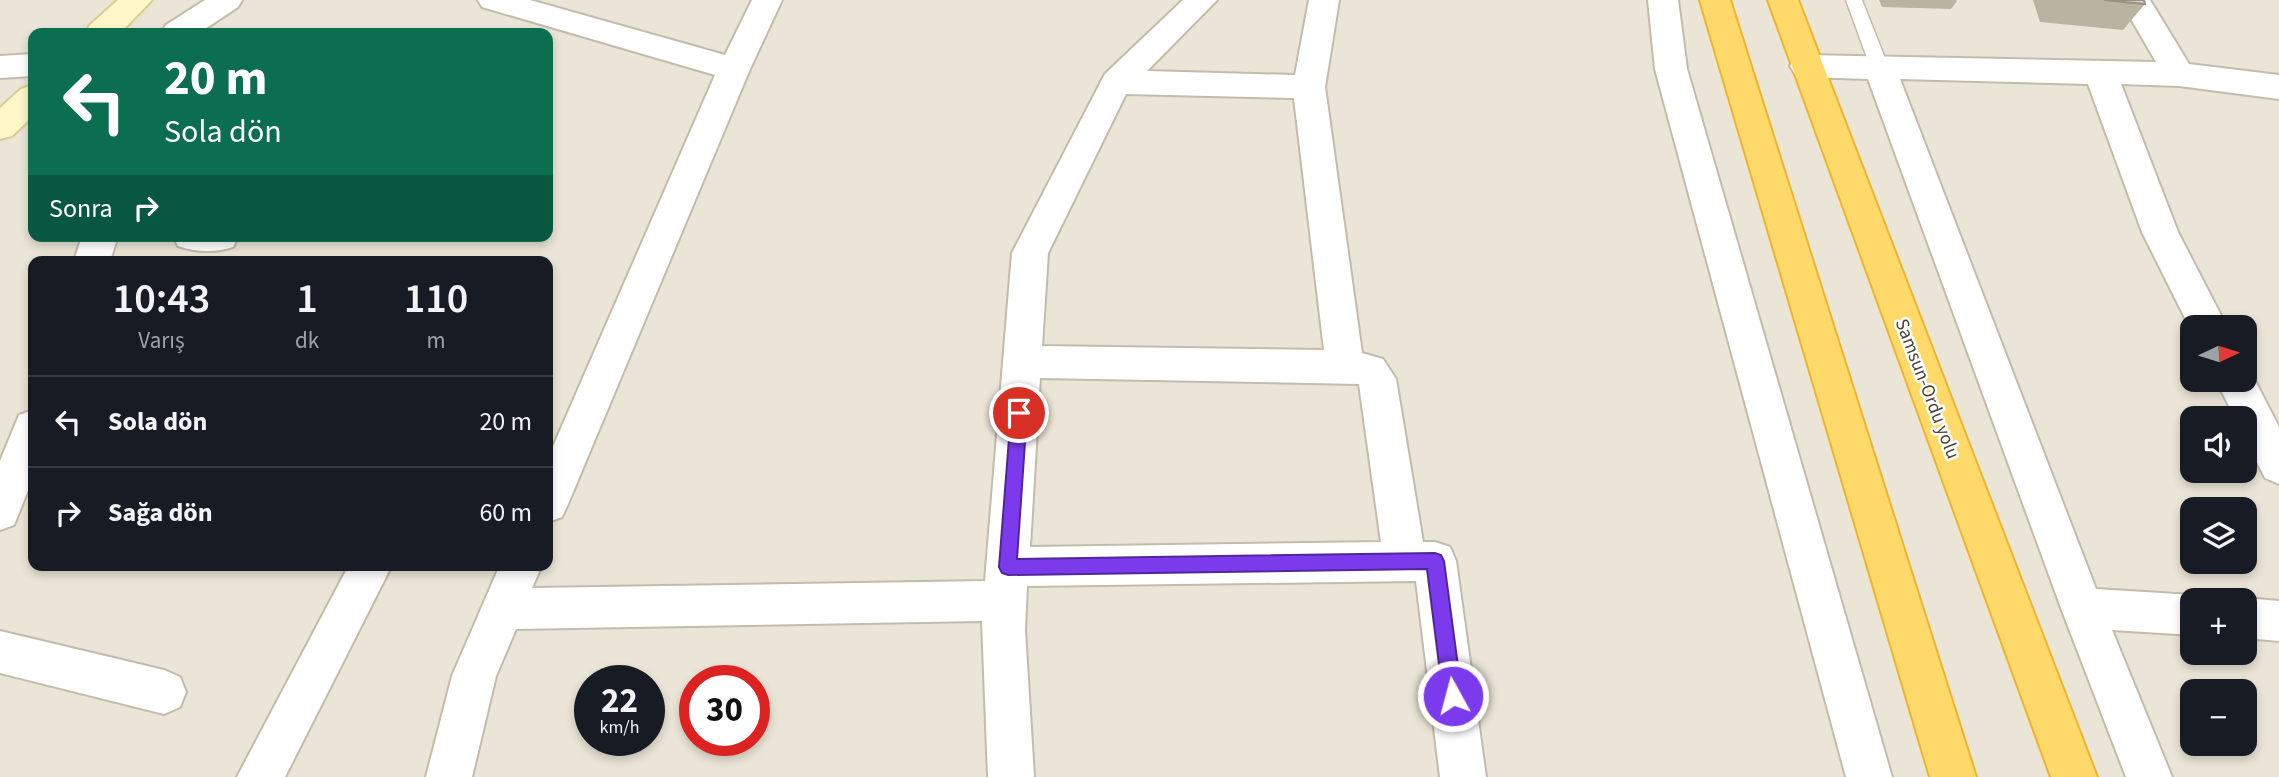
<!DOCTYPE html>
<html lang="tr">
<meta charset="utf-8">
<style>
:root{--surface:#171b24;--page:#20242c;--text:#f1f3f6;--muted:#9ea1a6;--line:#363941}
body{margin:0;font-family:"Source Sans 3",sans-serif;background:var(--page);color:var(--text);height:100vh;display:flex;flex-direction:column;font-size:26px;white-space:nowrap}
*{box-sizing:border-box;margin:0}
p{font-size:23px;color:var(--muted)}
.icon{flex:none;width:38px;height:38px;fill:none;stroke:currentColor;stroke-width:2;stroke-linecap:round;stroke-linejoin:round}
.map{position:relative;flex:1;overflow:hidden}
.sheet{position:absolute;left:28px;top:256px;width:525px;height:315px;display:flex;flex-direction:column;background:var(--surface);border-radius:14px;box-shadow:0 4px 10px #0003}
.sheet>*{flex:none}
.hud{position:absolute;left:28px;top:28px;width:525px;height:214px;border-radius:14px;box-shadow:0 4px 10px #0003;background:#0b6e4f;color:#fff;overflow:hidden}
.needle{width:46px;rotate:86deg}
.fabs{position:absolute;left:2180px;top:315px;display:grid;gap:14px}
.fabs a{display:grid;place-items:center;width:77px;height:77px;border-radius:14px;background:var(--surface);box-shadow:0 4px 10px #0003;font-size:35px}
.speed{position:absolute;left:574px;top:665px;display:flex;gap:14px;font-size:35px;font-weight:700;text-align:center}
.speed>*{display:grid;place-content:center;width:91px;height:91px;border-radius:50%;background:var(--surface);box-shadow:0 4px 10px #0003;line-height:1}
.speed small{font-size:18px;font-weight:400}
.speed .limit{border:10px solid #d22;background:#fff;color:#111}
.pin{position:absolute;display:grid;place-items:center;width:60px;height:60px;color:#fff;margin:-30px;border:4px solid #fff;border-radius:50%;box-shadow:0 2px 7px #0007}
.me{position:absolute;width:77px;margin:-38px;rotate:353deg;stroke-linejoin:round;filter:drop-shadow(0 0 5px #0008)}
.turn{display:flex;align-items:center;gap:24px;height:147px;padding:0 21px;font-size:32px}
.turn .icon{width:91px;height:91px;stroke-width:2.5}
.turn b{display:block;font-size:49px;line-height:60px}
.then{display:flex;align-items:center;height:66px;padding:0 21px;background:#0003;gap:14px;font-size:26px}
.eta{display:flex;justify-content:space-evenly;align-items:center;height:119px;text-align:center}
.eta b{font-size:42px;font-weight:600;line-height:49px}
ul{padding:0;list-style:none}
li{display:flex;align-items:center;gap:21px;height:91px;padding:0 21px;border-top:2px solid var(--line)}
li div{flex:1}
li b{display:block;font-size:26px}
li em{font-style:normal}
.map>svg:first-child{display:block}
.residential{fill:#eae5d6;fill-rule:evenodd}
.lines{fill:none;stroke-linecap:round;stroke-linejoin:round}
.lane-casing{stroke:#c2bcaa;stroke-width:3}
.street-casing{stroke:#c2bcaa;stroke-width:4}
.secondary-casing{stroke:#dacd94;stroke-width:4}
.highway-casing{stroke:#edb52b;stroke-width:4}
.lane{fill:#fff;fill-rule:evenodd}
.street{fill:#fff;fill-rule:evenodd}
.secondary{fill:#fff6c9;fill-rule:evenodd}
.highway{fill:#ffd96a;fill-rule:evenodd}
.wall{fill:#bab3a2}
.building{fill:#d8d0bc;stroke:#979284;stroke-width:2}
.route{fill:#7c3aed;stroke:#51269a;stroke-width:2}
.labels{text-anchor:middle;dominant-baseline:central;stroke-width:5;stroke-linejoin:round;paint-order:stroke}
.street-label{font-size:19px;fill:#4a4436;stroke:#fff}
</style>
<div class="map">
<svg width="2279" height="777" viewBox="0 0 2279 777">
<rect width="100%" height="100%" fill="#f6f3e8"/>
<path class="residential" d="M 0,0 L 2279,0 L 2279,777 L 0,777 ZM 33,33 L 548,33 L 548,236 L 33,236 ZM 33,261 L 548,261 L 548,565 L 33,565 ZM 2193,327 L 2245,327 L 2245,380 L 2193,380 ZM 2193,418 L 2245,418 L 2245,471 L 2193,471 ZM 2193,509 L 2245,509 L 2245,562 L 2193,562 ZM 2193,600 L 2245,600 L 2245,653 L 2193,653 ZM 590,681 L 649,681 L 649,740 L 590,740 ZM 695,681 L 754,681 L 754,740 L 695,740 ZM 2193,691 L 2245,691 L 2245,744 L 2193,744 Z"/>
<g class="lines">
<g class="lane-casing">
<path id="lane" d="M 1846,0 L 1862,0 L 1888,66 L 1885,70 L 1873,70 L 1870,66 Z"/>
</g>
<g class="street-casing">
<g id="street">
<path d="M 205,0 L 242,0 L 238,7 L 199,33 L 161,33 L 166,25 Z"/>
<path d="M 478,0 L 530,0 L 725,55 L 752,0 L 782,0 L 750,69 L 568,504 L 562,517 L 548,522 L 548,458 L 715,75 L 482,7 Z"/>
<path d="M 1183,0 L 1217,0 L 1147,71 L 1295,75 L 1309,0 L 1339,0 L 1325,87 L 1362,353 L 1383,359 L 1396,379 L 1423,542 L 1435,542 L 1450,547 L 1456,561 L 1486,777 L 1440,777 L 1416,581 L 1027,586 L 1025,630 L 1034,777 L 988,777 L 982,621 L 516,629 L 496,676 L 472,777 L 426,777 L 452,676 L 500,565 L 542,565 L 532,588 L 985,581 L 1012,253 L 1105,74 ZM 1126,94 L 1294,98 L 1324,350 L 1042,346 L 1048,253 ZM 1040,378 L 1359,384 L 1381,542 L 1030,547 Z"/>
<path d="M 1648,0 L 1678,0 L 1687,69 L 1892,777 L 1846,777 L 1655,69 Z"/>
<path d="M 2120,0 L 2150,0 L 2189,64 L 2279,75 L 2279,99 L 2179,86 L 2121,84 L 2178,232 L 2227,327 L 2193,327 L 2193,334 L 2142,232 L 2088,84 L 1900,79 L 2096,589 L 2193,595 L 2207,600 L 2193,600 L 2193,635 L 2112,630 L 2172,777 L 2126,777 L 2061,608 L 1868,79 L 1806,77 L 1795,74 L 1790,66 L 1795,58 L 1806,55 L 2156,62 Z"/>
<path d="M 33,54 L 33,76 L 0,78 L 0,56 Z"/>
<path d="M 82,236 L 118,236 L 110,261 L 74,261 Z"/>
<path d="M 173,236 L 237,236 L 238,237 L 233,247 C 215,253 196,252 178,246 Z"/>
<path d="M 2245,367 L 2249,369 L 2279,427 L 2279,484 L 2265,478 L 2245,439 L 2245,418 L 2235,418 L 2216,380 L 2245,380 Z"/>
<path d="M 33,410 L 33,478 L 14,525 L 0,530 L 0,461 L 19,415 Z"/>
<path d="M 349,565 L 392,565 L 285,777 L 237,777 Z"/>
<path d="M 2245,598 L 2279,601 L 2279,641 L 2245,638 L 2245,600 L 2238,600 Z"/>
<path d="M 0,631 L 164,670 L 180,677 L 186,692 L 180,707 L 164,714 L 0,673 Z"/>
</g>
</g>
<g class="secondary-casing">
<g id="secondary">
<path d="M 118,0 L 152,0 L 120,33 L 85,33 L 90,25 Z"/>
<path d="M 33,85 L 33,116 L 12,136 L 0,139 L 0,108 L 21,89 Z"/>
</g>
</g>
<g class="highway-casing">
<g id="highway">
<path d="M 1700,0 L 1730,0 L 1976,777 L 1930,777 Z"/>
<path d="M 1768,0 L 1798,0 L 2097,777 L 2051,777 Z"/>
</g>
</g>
<use href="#lane" class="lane"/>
<use href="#street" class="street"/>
<use href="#secondary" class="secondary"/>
<use href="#highway" class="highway"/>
</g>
<g class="wall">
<path d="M 1879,0 L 1956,0 L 1957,1 L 1951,9 L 1882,7 Z"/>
<path d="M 2033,0 L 2144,0 L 2145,4 L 2123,30 L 2040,22 Z"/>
</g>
<path class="building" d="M 2104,0 L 2144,0 L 2145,4 Z"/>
<path class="route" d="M 1019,406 L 1025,408 L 1027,413 L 1017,559 L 1435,553 L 1441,555 L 1444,561 L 1462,696 L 1459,702 L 1453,705 L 1446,702 L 1443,696 L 1427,569 L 1008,575 L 1002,573 L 999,567 L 1011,413 L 1013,408 Z"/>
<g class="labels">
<g class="street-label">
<text transform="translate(1927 389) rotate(69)">Samsun-Ordu yolu</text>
</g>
</g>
</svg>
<div class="fabs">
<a><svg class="needle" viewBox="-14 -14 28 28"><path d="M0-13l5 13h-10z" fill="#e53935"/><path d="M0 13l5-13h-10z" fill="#9ea1a6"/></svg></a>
<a><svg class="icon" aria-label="sound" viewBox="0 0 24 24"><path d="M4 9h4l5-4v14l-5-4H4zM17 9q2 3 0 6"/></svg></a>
<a><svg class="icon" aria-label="layers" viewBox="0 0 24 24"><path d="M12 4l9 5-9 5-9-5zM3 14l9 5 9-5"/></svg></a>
<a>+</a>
<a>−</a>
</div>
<div class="speed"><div>22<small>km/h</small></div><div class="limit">30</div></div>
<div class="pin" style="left:1019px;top:413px;background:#d93025"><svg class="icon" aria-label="arrive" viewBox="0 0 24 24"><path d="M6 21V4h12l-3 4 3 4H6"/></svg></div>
<svg class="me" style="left:1453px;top:696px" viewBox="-20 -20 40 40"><circle r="17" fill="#7c3aed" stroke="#fff" stroke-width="3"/><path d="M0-11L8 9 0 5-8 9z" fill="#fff"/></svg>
<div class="hud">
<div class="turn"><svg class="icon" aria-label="left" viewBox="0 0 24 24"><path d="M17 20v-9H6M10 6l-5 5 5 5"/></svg><div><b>20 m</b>Sola dön</div></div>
<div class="then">Sonra<svg class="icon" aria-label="right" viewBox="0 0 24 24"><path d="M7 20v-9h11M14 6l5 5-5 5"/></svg></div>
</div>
<section class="sheet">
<div class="eta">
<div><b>10:43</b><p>Varış</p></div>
<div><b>1</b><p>dk</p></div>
<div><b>110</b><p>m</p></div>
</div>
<ul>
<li><svg class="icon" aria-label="left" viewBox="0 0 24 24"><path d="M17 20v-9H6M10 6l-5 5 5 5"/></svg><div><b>Sola dön</b></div><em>20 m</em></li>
<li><svg class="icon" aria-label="right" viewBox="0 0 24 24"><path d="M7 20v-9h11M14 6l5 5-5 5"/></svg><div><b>Sağa dön</b></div><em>60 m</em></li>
</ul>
</section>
</div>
